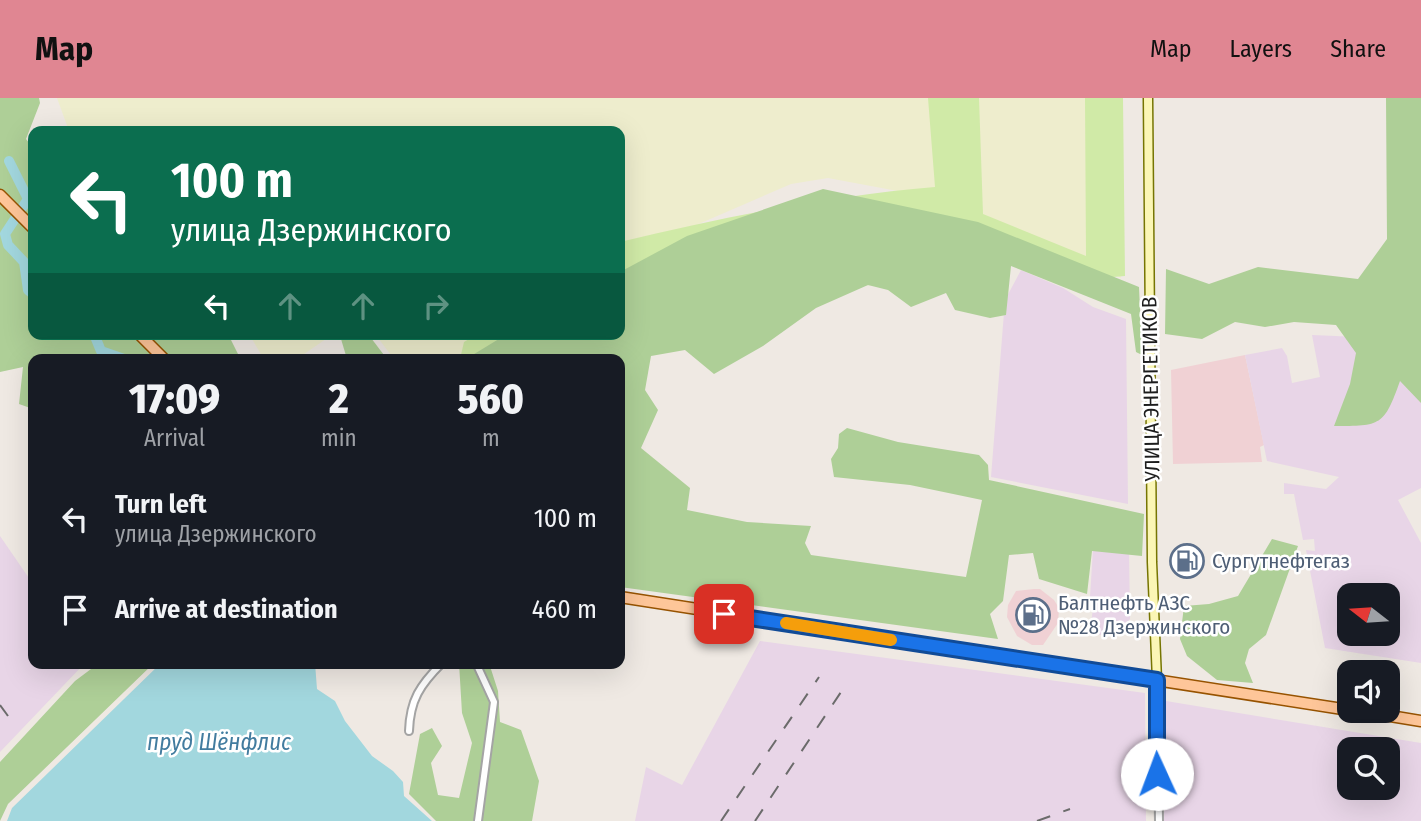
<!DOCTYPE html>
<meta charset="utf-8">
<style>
:root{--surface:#171b24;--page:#20242c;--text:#f1f3f6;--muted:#9ea1a6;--accent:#e08692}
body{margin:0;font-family:"Fira Sans Condensed",sans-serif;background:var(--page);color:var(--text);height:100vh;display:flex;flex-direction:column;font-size:26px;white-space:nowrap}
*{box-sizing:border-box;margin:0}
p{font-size:23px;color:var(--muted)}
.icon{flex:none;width:38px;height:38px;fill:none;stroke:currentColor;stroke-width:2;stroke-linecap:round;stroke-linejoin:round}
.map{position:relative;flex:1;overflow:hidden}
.side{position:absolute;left:28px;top:256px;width:597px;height:315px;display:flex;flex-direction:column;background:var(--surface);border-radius:14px;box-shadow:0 7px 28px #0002}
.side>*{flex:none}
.guide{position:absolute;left:28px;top:28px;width:597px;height:214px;border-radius:14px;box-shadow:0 7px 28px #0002;background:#0b6e4f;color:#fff;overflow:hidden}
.needle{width:46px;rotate:287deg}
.fabs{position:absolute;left:1337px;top:485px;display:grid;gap:14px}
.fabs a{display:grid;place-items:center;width:63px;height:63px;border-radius:14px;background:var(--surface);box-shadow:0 7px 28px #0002;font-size:35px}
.pin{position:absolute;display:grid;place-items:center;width:60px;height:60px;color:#fff;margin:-30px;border-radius:14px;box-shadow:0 4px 10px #0006}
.me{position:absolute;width:77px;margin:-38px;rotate:358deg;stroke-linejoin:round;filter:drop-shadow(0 0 5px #0008)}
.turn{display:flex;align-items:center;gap:24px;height:147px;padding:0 28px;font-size:32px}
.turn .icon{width:91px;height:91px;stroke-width:2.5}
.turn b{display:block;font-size:49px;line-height:60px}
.lanes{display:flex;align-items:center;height:66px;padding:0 28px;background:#0003;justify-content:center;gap:35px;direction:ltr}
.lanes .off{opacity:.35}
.eta{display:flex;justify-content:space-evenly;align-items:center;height:119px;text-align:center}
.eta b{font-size:42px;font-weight:800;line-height:49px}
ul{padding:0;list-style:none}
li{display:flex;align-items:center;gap:21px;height:91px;padding:0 28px}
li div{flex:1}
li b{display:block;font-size:26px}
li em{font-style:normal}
header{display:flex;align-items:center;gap:42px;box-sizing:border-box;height:98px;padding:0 35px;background:var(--accent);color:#111}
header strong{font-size:33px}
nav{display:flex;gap:38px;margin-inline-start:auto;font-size:24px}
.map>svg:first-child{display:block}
.commercial{fill:#f0d1d4}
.industrial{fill:#e8d5e7;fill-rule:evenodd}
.farmland{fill:#eeedcd}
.grass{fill:#d0eaa7}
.forest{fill:#aecf97}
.water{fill:#a2d7de}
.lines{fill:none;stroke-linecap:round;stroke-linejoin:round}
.river{stroke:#a2d7de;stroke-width:10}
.street-casing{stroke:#a4a4a4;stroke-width:10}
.secondary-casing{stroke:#767502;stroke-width:11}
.primary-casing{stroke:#975300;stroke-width:13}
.street{stroke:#fff;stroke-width:6}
.secondary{stroke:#fbf6b5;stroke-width:8}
.primary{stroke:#fec699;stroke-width:10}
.rail{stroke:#6b6b6b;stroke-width:2;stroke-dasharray:14 14;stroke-linecap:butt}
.route-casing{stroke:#114b97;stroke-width:18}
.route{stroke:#1a73e8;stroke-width:12}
.slow{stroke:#f59e0b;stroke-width:12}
.labels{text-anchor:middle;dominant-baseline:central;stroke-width:5;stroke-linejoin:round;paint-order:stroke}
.street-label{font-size:21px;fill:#1d1d1d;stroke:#fff}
.service-label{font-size:21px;fill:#4e5e75;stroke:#fff;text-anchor:start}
.water-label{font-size:23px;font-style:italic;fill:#427c9f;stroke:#fff}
</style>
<header>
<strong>Map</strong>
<nav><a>Map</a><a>Layers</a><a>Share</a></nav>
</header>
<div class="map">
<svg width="1421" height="723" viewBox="0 0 1421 723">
<rect width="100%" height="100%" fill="#efe9e3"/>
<g class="commercial">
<path d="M 1245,257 L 1264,347 L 1260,349 L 1262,364 L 1173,366 L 1171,272 Z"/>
<path d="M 1034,491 L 1040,491 L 1054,502 L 1059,510 L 1058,525 L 1043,547 L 1032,547 L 1017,538 L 1007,519 L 1008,507 L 1016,493 Z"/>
</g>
<g class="industrial">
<path d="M 1021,172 L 1063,190 L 1093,209 L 1126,221 L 1128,406 L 991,379 L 1005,202 Z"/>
<path d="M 1312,237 L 1406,241 L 1421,273 L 1421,390 L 1398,402 L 1421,445 L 1421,565 L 1325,550 L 1306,452 L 1315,453 L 1314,441 L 1303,442 L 1294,396 L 1284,396 L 1284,385 L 1326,391 L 1339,379 L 1267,363 L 1245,257 L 1282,250 L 1287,258 L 1292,285 L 1320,279 ZM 1349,497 L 1388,497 L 1388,536 L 1349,536 Z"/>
<path d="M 0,438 L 33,486 L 33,565 L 83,567 L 0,654 Z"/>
<path d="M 1093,451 L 1129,453 L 1130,521 L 1114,539 L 1090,535 L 1094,501 L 1090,499 Z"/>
<path d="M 760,543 L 1145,595 L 1146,723 L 635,723 L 646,669 L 682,687 Z"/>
<path d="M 1166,603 L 1421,645 L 1421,723 L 1164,723 ZM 1349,651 L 1388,651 L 1388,690 L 1349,690 Z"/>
</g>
<g class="farmland">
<path d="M 57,0 L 1123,0 L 1121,180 L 987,121 L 903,94 L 828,80 L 791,86 L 620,160 L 620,33 L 69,33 Z"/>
<path d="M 249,236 L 333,236 L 297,261 L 270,261 L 262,258 Z"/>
<path d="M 375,236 L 495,236 L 454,261 L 394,261 Z"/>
</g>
<g class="grass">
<path d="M 928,0 L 979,0 L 983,116 L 1086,158 L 1085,0 L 1123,0 L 1125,178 L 1113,179 L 1113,198 L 1016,150 L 979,185 L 620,192 L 620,144 C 724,119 828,98 935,89 Z"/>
<path d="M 477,236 L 576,236 L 549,261 L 460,261 L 464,244 Z"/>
</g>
<g class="forest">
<path d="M 0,0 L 39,0 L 40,5 L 26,41 L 33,50 L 33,236 L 228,236 L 238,256 L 244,261 L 33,261 L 33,311 L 19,306 L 23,269 L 0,274 Z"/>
<path d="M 1386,0 L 1421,0 L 1421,305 L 1400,283 C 1384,328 1381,328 1334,328 L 1350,286 L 1356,255 L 1336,227 L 1294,224 L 1265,229 L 1235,224 L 1202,241 L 1165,236 L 1166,171 L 1209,186 L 1258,169 L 1358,181 L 1387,141 Z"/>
<path d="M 823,91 L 978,124 L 1139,189 L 1142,257 L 1136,254 L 1131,216 L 1011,168 L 1006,217 L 990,220 L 955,212 L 946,195 L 911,209 L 888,192 L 868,187 L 816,210 L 763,248 L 714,276 L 685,252 L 651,258 L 645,292 L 658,312 L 641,350 L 690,390 L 687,412 L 747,424 L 811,428 L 805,445 L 811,457 L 966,479 L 982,402 L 910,387 L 834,379 L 831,361 L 838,350 L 839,336 L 847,330 L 898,344 L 979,357 L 988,367 L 989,382 L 1144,416 L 1142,458 L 1092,453 L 1087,496 L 1039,481 L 1033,455 L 1009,457 L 1003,503 L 990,516 L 998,541 L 620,489 L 620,261 L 466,261 L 507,236 L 620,236 L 620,174 L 687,138 Z"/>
<path d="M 348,236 L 368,236 L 387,261 L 347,261 L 341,241 Z"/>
<path d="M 1272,441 L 1298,448 L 1266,537 L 1249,551 L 1245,565 L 1253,585 L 1217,582 L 1187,558 L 1180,541 L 1184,508 L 1209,506 L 1238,498 Z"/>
<path d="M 99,565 L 154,565 L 8,706 L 0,723 L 0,664 L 75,583 Z"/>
<path d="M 459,565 L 489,565 L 498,593 L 500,624 L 521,632 L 539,683 L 532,723 L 436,723 L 409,696 L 420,636 L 432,630 L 442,648 L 431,665 L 438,697 L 459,700 L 472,645 L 462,615 Z"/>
</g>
<path class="water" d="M 161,565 L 315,565 L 317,591 L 335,603 L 345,623 L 372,658 L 393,673 L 403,684 L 404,698 L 432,723 L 7,723 L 12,710 Z"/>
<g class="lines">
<g class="river">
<path d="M 9,63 L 28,101 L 5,136 L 8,147 L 24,164 L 28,192 L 33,196"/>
<path d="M 94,236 L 101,253 L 124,261"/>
</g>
<g class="street-casing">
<g id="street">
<path d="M 476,565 L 494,604 L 478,723"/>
<path d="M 1157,582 L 1159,723"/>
<path d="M 409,633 C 410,602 420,587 442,565"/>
</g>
</g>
<g class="secondary-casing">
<path id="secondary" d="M 1148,0 L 1152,464 L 1157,582"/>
</g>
<g class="primary-casing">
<g id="primary">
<path d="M 0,97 L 33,130"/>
<path d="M 139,236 L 164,261"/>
<path d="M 620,499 L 1349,612"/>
<path d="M 1354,612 L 1421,623"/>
</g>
</g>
<use href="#street" class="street"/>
<use href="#secondary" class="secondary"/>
<use href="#primary" class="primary"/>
<g class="rail">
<path d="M 0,607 L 8,618"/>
<path d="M 721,723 L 819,579"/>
<path d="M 755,723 L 841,594"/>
<path d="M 1037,723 L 1070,711"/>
</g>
</g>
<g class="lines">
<g class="route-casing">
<path id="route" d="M 724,516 L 1157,582 L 1157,676"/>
</g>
<use href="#route" class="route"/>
<path class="slow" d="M 786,525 L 891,542"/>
</g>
<defs>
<g id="fuel-ring" transform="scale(1.75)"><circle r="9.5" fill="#fff" stroke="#5c6f8a" stroke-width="1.5"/><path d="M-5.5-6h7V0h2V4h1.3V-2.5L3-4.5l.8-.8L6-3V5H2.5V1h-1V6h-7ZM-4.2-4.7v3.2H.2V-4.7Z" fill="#5c6f8a"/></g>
</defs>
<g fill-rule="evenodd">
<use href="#fuel-ring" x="1187" y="463"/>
<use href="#fuel-ring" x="1033" y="517"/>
</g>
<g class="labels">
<g class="street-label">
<text transform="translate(1151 291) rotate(-91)">УЛИЦА ЭНЕРГЕТИКОВ</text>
</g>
<g class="service-label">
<text x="1212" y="463">Сургутнефтегаз</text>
<text x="1058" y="505">Балтнефть АЗС<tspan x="1058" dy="24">№28 Дзержинского</tspan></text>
</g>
<g class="water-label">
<text x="219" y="644">пруд Шёнфлис</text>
</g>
</g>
</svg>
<div class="fabs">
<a><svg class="needle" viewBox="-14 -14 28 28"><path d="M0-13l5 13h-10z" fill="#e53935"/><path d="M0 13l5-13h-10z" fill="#9ea1a6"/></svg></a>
<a><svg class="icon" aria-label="sound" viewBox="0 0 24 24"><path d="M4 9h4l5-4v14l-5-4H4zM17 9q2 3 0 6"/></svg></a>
<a><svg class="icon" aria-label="search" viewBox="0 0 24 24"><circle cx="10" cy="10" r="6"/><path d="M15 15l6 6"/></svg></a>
</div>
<div class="pin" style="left:724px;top:516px;background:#d93025"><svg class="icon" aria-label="arrive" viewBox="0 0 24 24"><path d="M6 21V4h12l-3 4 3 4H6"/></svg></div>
<svg class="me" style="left:1157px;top:676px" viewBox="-20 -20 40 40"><circle r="19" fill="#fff"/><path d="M0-13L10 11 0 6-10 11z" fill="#1a73e8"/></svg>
<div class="guide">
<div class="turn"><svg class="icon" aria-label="left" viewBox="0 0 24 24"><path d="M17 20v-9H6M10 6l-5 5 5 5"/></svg><div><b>100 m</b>улица Дзержинского</div></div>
<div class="lanes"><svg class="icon" aria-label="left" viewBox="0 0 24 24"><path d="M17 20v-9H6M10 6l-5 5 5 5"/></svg><svg class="icon off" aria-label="ahead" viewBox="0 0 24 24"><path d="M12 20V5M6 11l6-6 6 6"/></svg><svg class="icon off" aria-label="ahead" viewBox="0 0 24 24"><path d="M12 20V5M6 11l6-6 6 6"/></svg><svg class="icon off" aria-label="right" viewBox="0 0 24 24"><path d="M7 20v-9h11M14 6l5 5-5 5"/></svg></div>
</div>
<section class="side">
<div class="eta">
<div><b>17:09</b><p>Arrival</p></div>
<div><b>2</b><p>min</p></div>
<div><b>560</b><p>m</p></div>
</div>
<ul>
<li><svg class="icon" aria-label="left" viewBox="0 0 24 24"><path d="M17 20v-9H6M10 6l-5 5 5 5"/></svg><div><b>Turn left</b><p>улица Дзержинского</p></div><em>100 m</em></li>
<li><svg class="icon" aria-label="arrive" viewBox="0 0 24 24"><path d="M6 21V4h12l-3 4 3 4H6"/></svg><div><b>Arrive at destination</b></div><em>460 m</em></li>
</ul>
</section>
</div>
